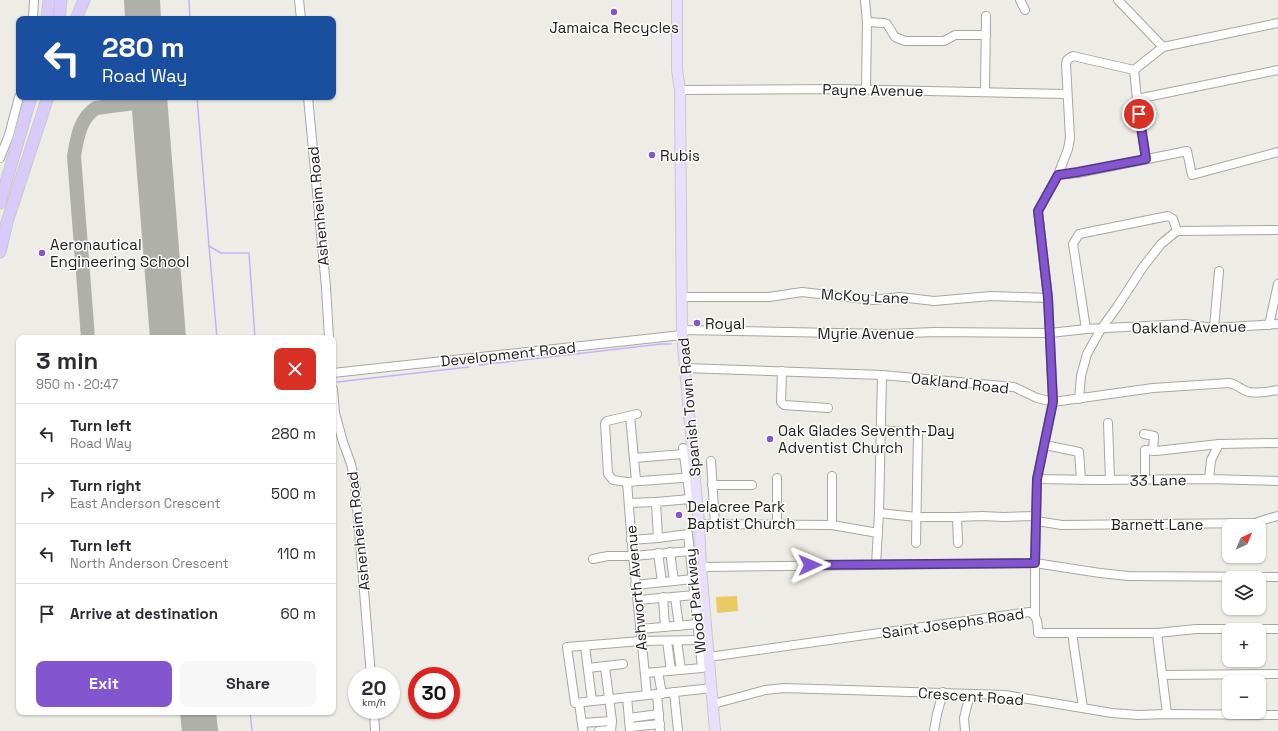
<!DOCTYPE html>
<meta charset="utf-8">
<style>
:root{--surface:#fff;--page:#f7f7f7;--text:#2b2b33;--muted:#7c7c81;--line:#e1e1e2;--accent:#8355ce}
body{margin:0;font-family:"Space Grotesk",sans-serif;background:var(--page);color:var(--text);height:100vh;display:flex;flex-direction:column;font-size:15px;white-space:nowrap}
*{box-sizing:border-box;margin:0}
p{font-size:13px;color:var(--muted)}
.icon{flex:none;width:22px;height:22px;fill:none;stroke:currentColor;stroke-width:2;stroke-linecap:round;stroke-linejoin:round}
.map{position:relative;flex:1;overflow:hidden}
.sheet{position:absolute;left:16px;top:335px;width:320px;height:380px;display:flex;flex-direction:column;background:var(--surface);border-radius:8px;box-shadow:0 1px 3px #0004}
.sheet>*{flex:none}
.hud{position:absolute;left:16px;top:16px;width:320px;height:84px;border-radius:8px;box-shadow:0 1px 3px #0004;background:#1a4fa0;color:#fff;overflow:hidden}
.needle{width:26px;rotate:44deg}
.fabs{position:absolute;left:1222px;top:519px;display:grid;gap:8px}
.fabs a{display:grid;place-items:center;width:44px;height:44px;border-radius:8px;background:var(--surface);box-shadow:0 1px 3px #0004;font-size:20px}
.speed{position:absolute;left:348px;top:667px;display:flex;gap:8px;font-size:20px;font-weight:700;text-align:center}
.speed>*{display:grid;place-content:center;width:52px;height:52px;border-radius:50%;background:var(--surface);box-shadow:0 1px 3px #0004;line-height:1}
.speed small{font-size:10px;font-weight:400}
.speed .limit{border:6px solid #d22;background:#fff;color:#111}
.pin{position:absolute;display:grid;place-items:center;width:34px;height:34px;color:#fff;margin:-17px;border:2px solid #fff;border-radius:50%;box-shadow:0 1px 4px #0007}
.me{position:absolute;width:44px;margin:-22px;rotate:89deg;stroke-linejoin:round;filter:drop-shadow(0 0 3px #0008)}
.turn{display:flex;align-items:center;gap:14px;height:84px;padding:0 20px;font-size:18px}
.turn .icon{width:52px;height:52px;stroke-width:2.5}
.turn b{display:block;font-size:28px;line-height:34px}
.round{display:grid;place-items:center;flex:none;width:42px;height:42px;border-radius:8px;background:var(--page)}
.head{display:flex;align-items:center;justify-content:space-between;height:68px;padding:0 20px}
h1{font-size:24px;font-weight:800;line-height:30px}
.button{display:flex;gap:8px;margin-top:auto;padding:8px 20px}
.button a{flex:1;height:46px;border-radius:8px;background:var(--accent);color:#fff;font-size:16px;font-weight:800;line-height:46px;text-align:center}
.button a+a{background:var(--page);color:var(--text)}
ul{padding:0;list-style:none}
li{display:flex;align-items:center;gap:12px;height:60px;padding:0 20px;border-top:1px solid var(--line)}
li div{flex:1}
li b{display:block;font-size:15px}
li em{font-style:normal}
.map>svg:first-child{display:block}
.green{fill:#e8cb63}
.lines{fill:none;stroke-linecap:round;stroke-linejoin:round}
.stream{stroke:#c6b1f9;stroke-width:1.5}
.taxiway{stroke:#b0b0ab;stroke-width:14}
.runway{stroke:#b0b0ab;stroke-width:36}
.minor-casing{stroke:#a8a6a1;stroke-width:10}
.major-casing{stroke:#cac9c9;stroke-width:12}
.highway-casing{stroke:#cac9c9;stroke-width:13}
.minor{stroke:#fff;stroke-width:8}
.major{stroke:#e8e0fb;stroke-width:10}
.highway{stroke:#d8cbf9;stroke-width:11}
.route-casing{stroke:#553786;stroke-width:10}
.route{stroke:#8355ce;stroke-width:7}
.poi-dot{fill:#8355ce;stroke:#fff;stroke-width:1.5}
.labels{text-anchor:middle;dominant-baseline:central;stroke-width:3;stroke-linejoin:round;paint-order:stroke}
.poi-label{font-size:15px;fill:#21201e;stroke:#fff;text-anchor:start}
.street-label{font-size:15px;fill:#21201e;stroke:#fff}
</style>
<div class="map">
<svg width="1278" height="731" viewBox="0 0 1278 731">
<rect width="100%" height="100%" fill="#edece6"/>
<path class="green" d="M 737,596 L 738,611 L 717,613 L 716,597 Z"/>
<g class="lines">
<g class="stream">
<path d="M 189,0 L 190,19"/>
<path d="M 197,97 L 209,246 L 221,253 L 249,253 L 255,338"/>
<path d="M 209,246 L 217,338"/>
<path d="M 479,365 L 661,344 L 671,344"/>
<path d="M 337,382 L 469,367"/>
<path d="M 250,712 L 252,731"/>
</g>
<path class="taxiway" d="M 88,338 L 74,156 C 77,138 80,118 96,108 L 150,101"/>
<g class="runway">
<path d="M 142,0 L 143,19"/>
<path d="M 149,97 L 168,338"/>
<path d="M 198,712 L 200,731"/>
</g>
<g class="minor-casing">
<g id="minor">
<path d="M 299,0 L 301,19"/>
<path d="M 865,0 L 867,22 L 866,90"/>
<path d="M 1020,0 L 1025,10"/>
<path d="M 1118,0 L 1163,47"/>
<path d="M 33,19 L 34,0"/>
<path d="M 867,22 L 884,23 L 887,24 L 895,37 L 905,41 L 944,41 L 955,35 L 986,35"/>
<path d="M 1134,70 L 1163,47 L 1278,23"/>
<path d="M 1134,70 L 1137,99 L 1146,159"/>
<path d="M 680,90 L 837,89 L 1067,94"/>
<path d="M 985,91 L 986,16"/>
<path d="M 308,97 L 326,287 L 329,338"/>
<path d="M 1137,99 L 1278,70"/>
<path d="M 0,158 L 9,135 L 19,97"/>
<path d="M 1058,175 L 1078,173 L 1187,151 L 1192,175 L 1278,152"/>
<path d="M 681,297 L 769,297 L 802,292 L 873,300 L 900,297 L 934,301 L 991,296 L 1048,298"/>
<path d="M 1269,325 L 1278,284"/>
<path d="M 1214,328 L 1219,271"/>
<path d="M 1086,329 L 1073,244 L 1079,234 L 1168,216 L 1173,219 L 1177,231"/>
<path d="M 682,330 L 887,334 L 934,332 L 1050,333 L 1086,329 L 1185,324 L 1214,328 L 1278,324"/>
<path d="M 685,368 L 882,375 L 1014,387 L 1037,398 L 1053,402 L 1153,388 L 1229,383 C 1237,384 1241,390 1249,392 C 1258,394 1269,391 1278,390"/>
<path d="M 782,371 L 781,402 L 784,405 L 828,408"/>
<path d="M 333,373 L 682,335"/>
<path d="M 333,389 L 335,413 L 343,442 L 351,464 L 355,482 L 371,676"/>
<path d="M 1079,399 L 1081,376 L 1087,354 L 1101,329 L 1117,307 L 1143,267 L 1161,244 L 1177,231 L 1278,230"/>
<path d="M 637,414 L 607,421 L 605,423 L 608,474 L 613,480 L 627,482 L 695,477"/>
<path d="M 630,416 L 636,480"/>
<path d="M 1108,423 L 1110,480"/>
<path d="M 880,430 L 918,433 L 916,543"/>
<path d="M 1144,434 L 1154,436 L 1153,451"/>
<path d="M 1045,445 L 1079,452 L 1081,480"/>
<path d="M 683,448 L 691,506"/>
<path d="M 634,458 L 683,454"/>
<path d="M 711,461 L 715,524"/>
<path d="M 777,478 L 777,525"/>
<path d="M 1037,479 L 1096,480 L 1209,479 L 1278,481"/>
<path d="M 1209,479 L 1211,460 L 1219,444 L 1278,443"/>
<path d="M 1145,480 L 1145,450 L 1156,451 L 1219,444"/>
<path d="M 627,482 L 632,545 L 647,695"/>
<path d="M 712,485 L 752,485"/>
<path d="M 629,503 L 656,502"/>
<path d="M 879,513 L 917,517 L 957,517 L 982,516 L 1003,517 L 1036,516"/>
<path d="M 957,517 L 958,543"/>
<path d="M 1036,521 L 1062,525 L 1255,523 L 1270,518 L 1278,516"/>
<path d="M 699,524 L 832,525 L 878,533"/>
<path d="M 832,525 L 832,476"/>
<path d="M 631,540 L 658,538"/>
<path d="M 670,552 L 674,581"/>
<path d="M 658,553 L 662,582"/>
<path d="M 593,559 L 608,556 L 633,556 L 690,551"/>
<path d="M 876,565 L 879,513 L 882,375"/>
<path d="M 701,567 L 1035,563 L 1100,573 L 1128,576 L 1278,577"/>
<path d="M 635,585 L 693,579"/>
<path d="M 663,597 L 665,627"/>
<path d="M 675,597 L 679,626"/>
<path d="M 638,600 L 695,595"/>
<path d="M 1035,615 L 1035,563 L 1037,479 L 1053,402 L 1048,298 L 1038,211 L 1058,175 L 1068,149 L 1070,138 L 1066,64 L 1067,60 L 1071,57 L 1073,56 L 1134,70"/>
<path d="M 640,629 L 698,624"/>
<path d="M 1072,633 L 1083,708"/>
<path d="M 1157,633 L 1167,714"/>
<path d="M 699,640 L 641,641 L 567,647 L 575,703 L 712,688"/>
<path d="M 667,641 L 671,671"/>
<path d="M 677,641 L 681,670"/>
<path d="M 585,646 L 592,701"/>
<path d="M 709,657 L 1029,612 C 1038,615 1038,625 1038,633 L 1157,633 L 1196,629 L 1278,629"/>
<path d="M 605,667 L 612,721 L 611,731"/>
<path d="M 588,668 L 623,664"/>
<path d="M 658,672 L 662,694"/>
<path d="M 645,673 L 702,668 L 688,534 L 658,538 L 656,502 L 690,499"/>
<path d="M 1162,675 L 1278,674"/>
<path d="M 674,692 L 678,731"/>
<path d="M 657,694 L 660,731"/>
<path d="M 627,697 L 630,731"/>
<path d="M 579,703 L 583,731"/>
<path d="M 713,704 L 765,690 L 784,688 L 1005,695 L 1112,713 L 1138,715 L 1167,714 L 1278,715"/>
<path d="M 374,710 L 375,731"/>
<path d="M 629,718 L 659,714"/>
<path d="M 582,723 L 612,721"/>
<path d="M 630,727 L 660,724"/>
<path d="M 599,731 L 610,730"/>
<path d="M 934,731 L 937,714 L 943,692"/>
<path d="M 965,731 L 964,718 L 970,694"/>
</g>
</g>
<g class="major-casing">
<path id="major" d="M 677,0 L 677,69 L 680,90 L 682,335 L 699,524 L 701,567 L 715,731"/>
</g>
<g class="highway-casing">
<g id="highway">
<path d="M 47,19 L 49,0"/>
<path d="M 59,19 L 61,0"/>
<path d="M 76,19 L 84,0"/>
<path d="M 0,203 L 31,97"/>
<path d="M 0,252 L 7,222 L 48,97"/>
</g>
</g>
<use href="#minor" class="minor"/>
<use href="#major" class="major"/>
<use href="#highway" class="highway"/>
</g>
<g class="lines">
<g class="route-casing">
<path id="route" d="M 810,565 L 1035,563 L 1037,479 L 1053,402 L 1048,298 L 1038,211 L 1058,175 L 1078,172 L 1146,159 L 1139,114"/>
</g>
<use href="#route" class="route"/>
</g>
<g class="poi-dot">
<circle cx="614" cy="12" r="4"/>
<circle cx="652" cy="155" r="4"/>
<circle cx="42" cy="253" r="4"/>
<circle cx="697" cy="323" r="4"/>
<circle cx="770" cy="439" r="4"/>
<circle cx="679" cy="515" r="4"/>
</g>
<g class="labels">
<g class="poi-label">
<text x="614" y="27" text-anchor="middle">Jamaica Recycles</text>
<text x="660" y="155">Rubis</text>
<text x="50" y="244">Aeronautical<tspan x="50" dy="17">Engineering School</tspan></text>
<text x="705" y="323">Royal</text>
<text x="778" y="430">Oak Glades Seventh-Day<tspan x="778" dy="17">Adventist Church</tspan></text>
<text x="687" y="506">Delacree Park<tspan x="687" dy="17">Baptist Church</tspan></text>
</g>
<g class="street-label">
<text transform="translate(873 90) rotate(1)">Payne Avenue</text>
<text transform="translate(318 206) rotate(-95)">Ashenheim Road</text>
<text transform="translate(865 296) rotate(3)">McKoy Lane</text>
<text transform="translate(1189 327) rotate(-1)">Oakland Avenue</text>
<text x="866" y="333">Myrie Avenue</text>
<text transform="translate(508 354) rotate(-6)">Development Road</text>
<text transform="translate(960 383) rotate(6)">Oakland Road</text>
<text transform="translate(689 407) rotate(-95)">Spanish Town Road</text>
<text transform="translate(1158 480) rotate(-1)">33 Lane</text>
<text x="1157" y="524">Barnett Lane</text>
<text transform="translate(358 531) rotate(-96)">Ashenheim Road</text>
<text transform="translate(636 588) rotate(-95)">Ashworth Avenue</text>
<text transform="translate(695 601) rotate(-96)">Wood Parkway</text>
<text transform="translate(953 623) rotate(-8)">Saint Josephs Road</text>
<text transform="translate(971 696) rotate(4)">Crescent Road</text>
</g>
</g>
</svg>
<div class="fabs">
<a><svg class="needle" viewBox="-14 -14 28 28"><path d="M0-13l5 13h-10z" fill="#e53935"/><path d="M0 13l5-13h-10z" fill="#7c7c81"/></svg></a>
<a><svg class="icon" aria-label="layers" viewBox="0 0 24 24"><path d="M12 4l9 5-9 5-9-5zM3 14l9 5 9-5"/></svg></a>
<a>+</a>
<a>−</a>
</div>
<div class="speed"><div>20<small>km/h</small></div><div class="limit">30</div></div>
<div class="pin" style="left:1139px;top:114px;background:#d93025"><svg class="icon" aria-label="arrive" viewBox="0 0 24 24"><path d="M6 21V4h12l-3 4 3 4H6"/></svg></div>
<svg class="me" style="left:810px;top:565px" viewBox="-20 -20 40 40"><path d="M0-17L14 15 0 8-14 15z" fill="#8355ce" stroke="#fff" stroke-width="4"/></svg>
<div class="hud">
<div class="turn"><svg class="icon" aria-label="left" viewBox="0 0 24 24"><path d="M17 20v-9H6M10 6l-5 5 5 5"/></svg><div><b>280 m</b>Road Way</div></div>
</div>
<section class="sheet">
<div class="head"><div><h1>3 min</h1><p>950 m · 20:47</p></div><a class="round" style="background:#d93025;color:#fff"><svg class="icon" aria-label="close" viewBox="0 0 24 24"><path d="M6 6l12 12M18 6L6 18"/></svg></a></div>
<ul>
<li><svg class="icon" aria-label="left" viewBox="0 0 24 24"><path d="M17 20v-9H6M10 6l-5 5 5 5"/></svg><div><b>Turn left</b><p>Road Way</p></div><em>280 m</em></li>
<li><svg class="icon" aria-label="right" viewBox="0 0 24 24"><path d="M7 20v-9h11M14 6l5 5-5 5"/></svg><div><b>Turn right</b><p>East Anderson Crescent</p></div><em>500 m</em></li>
<li><svg class="icon" aria-label="left" viewBox="0 0 24 24"><path d="M17 20v-9H6M10 6l-5 5 5 5"/></svg><div><b>Turn left</b><p>North Anderson Crescent</p></div><em>110 m</em></li>
<li><svg class="icon" aria-label="arrive" viewBox="0 0 24 24"><path d="M6 21V4h12l-3 4 3 4H6"/></svg><div><b>Arrive at destination</b></div><em>60 m</em></li>
</ul>
<div class="button"><a>Exit</a><a>Share</a></div>
</section>
</div>
